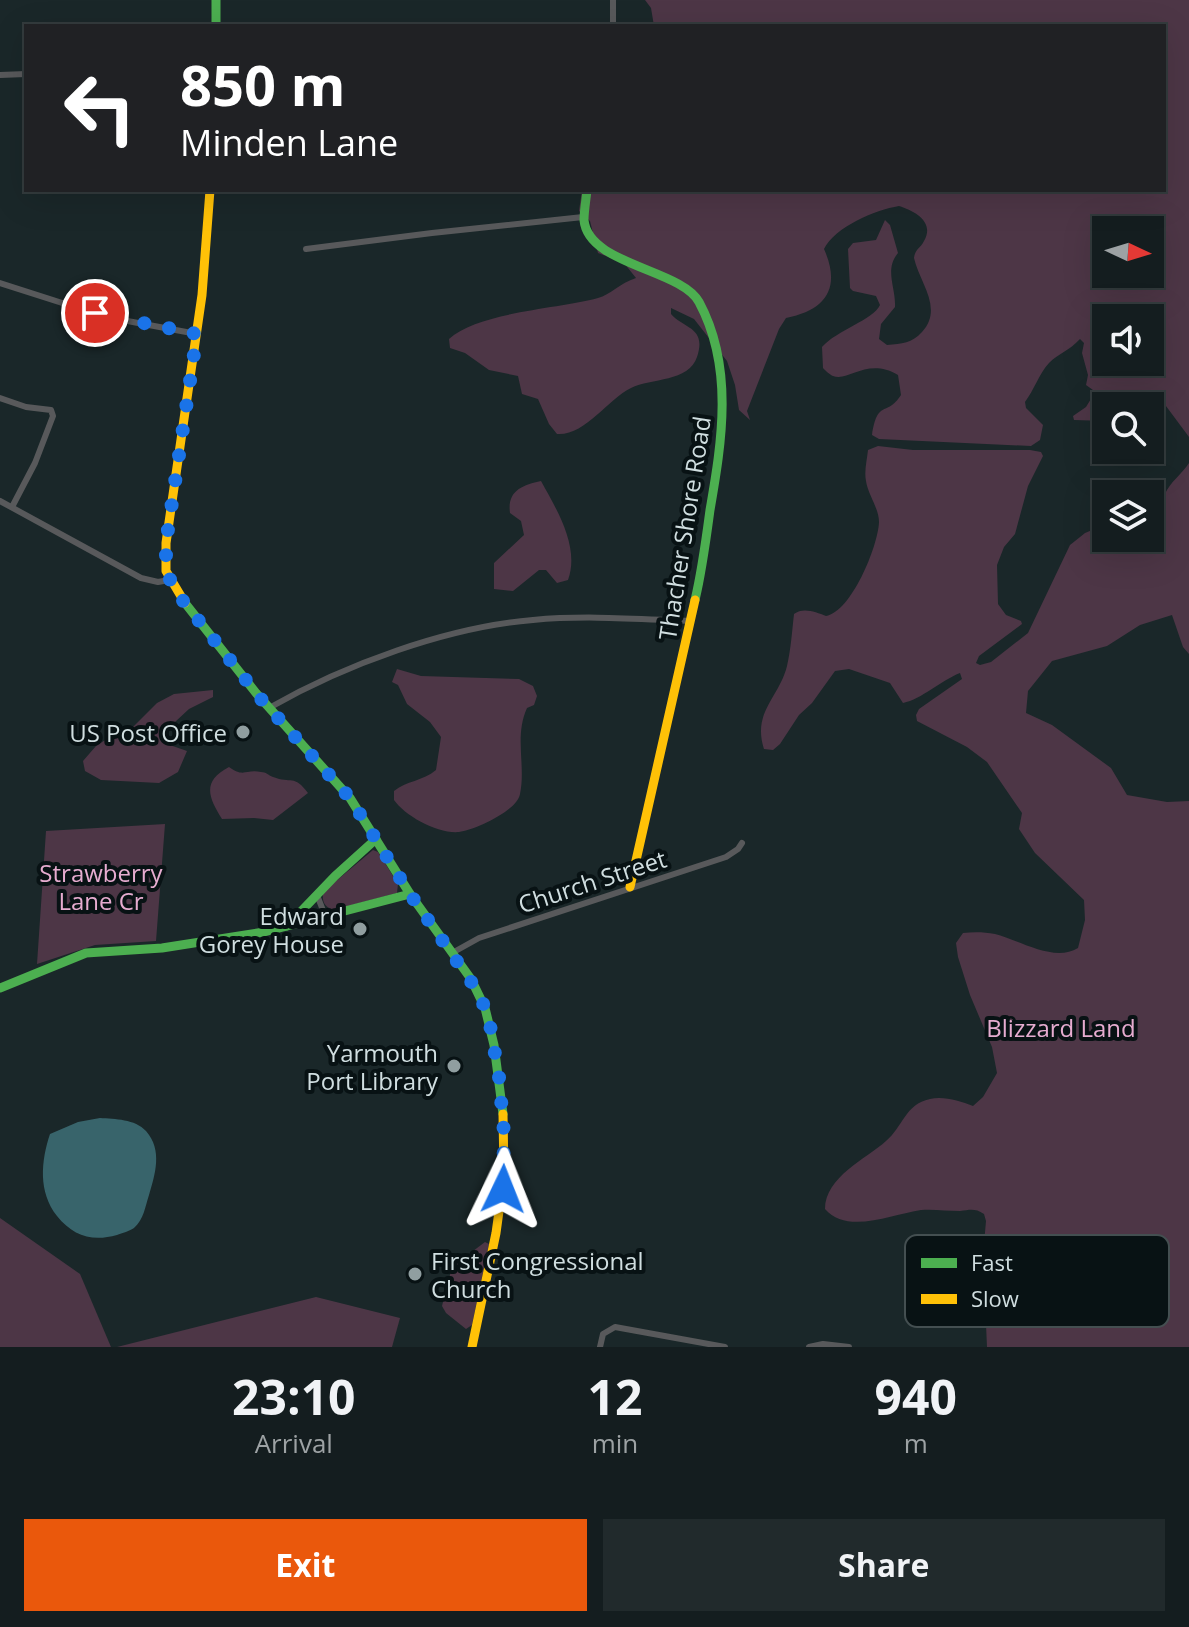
<!DOCTYPE html>
<style>
:root{--surface:#141d1f;--page:#212a2c;--text:#f1f3f6;--muted:#9da2a4;--line:#333b3d;--accent:#ea580c}
body{margin:0;font-family:"Open Sans",sans-serif;background:var(--page);color:var(--text);height:100vh;display:flex;flex-direction:column;font-size:30px;white-space:nowrap}
*{box-sizing:border-box;margin:0}
p{font-size:26px;color:var(--muted)}
.icon{flex:none;width:44px;height:44px;fill:none;stroke:currentColor;stroke-width:2;stroke-linecap:round;stroke-linejoin:round}
.map{position:relative;height:1347px;overflow:hidden}
.details{display:flex;flex-direction:column;background:var(--surface);flex:1}
.details>*{flex:none}
.top-card{position:absolute;left:24px;top:24px;width:1142px;height:168px;border-radius:0px;box-shadow:0 8px 32px #0002,0 0 0 2px var(--line);background:#202124;color:#fff;overflow:hidden}
.needle{width:52px;rotate:94deg}
.buttons{position:absolute;left:1092px;top:216px;display:grid;gap:16px}
.buttons a{display:grid;place-items:center;width:72px;height:72px;border-radius:0px;background:var(--surface);box-shadow:0 8px 32px #0002,0 0 0 2px var(--line);font-size:40px}
.pin{position:absolute;display:grid;place-items:center;width:68px;height:68px;color:#fff;margin:-34px;border:4px solid #fff;border-radius:50%;box-shadow:0 2px 8px #0007}
.me{position:absolute;width:88px;margin:-44px;rotate:2deg;stroke-linejoin:round;filter:drop-shadow(0 0 6px #0008)}
.turn{display:flex;align-items:center;gap:28px;height:168px;padding:0 24px;font-size:36px}
.turn .icon{width:104px;height:104px;stroke-width:2.5}
.turn b{display:block;font-size:56px;line-height:68px}
.eta{display:flex;justify-content:space-evenly;align-items:center;height:136px;text-align:center}
.eta b{font-size:48px;font-weight:700;line-height:56px}
.action{display:flex;gap:16px;margin-top:auto;padding:16px 24px}
.action a{flex:1;height:92px;border-radius:0px;background:var(--accent);color:#fff;font-size:32px;font-weight:700;line-height:92px;text-align:center}
.action a+a{background:var(--page);color:var(--text)}
.map>svg:first-child{display:block}
.green{fill:#4d3646;fill-rule:evenodd}
.water{fill:#38646b}
.lines{fill:none;stroke-linecap:round;stroke-linejoin:round}
.street{stroke:#58595b;stroke-width:6}
.fast{stroke:#4caf50;stroke-width:9}
.slow{stroke:#ffc107;stroke-width:9}
.route{stroke:#1a73e8;stroke-width:14;stroke-dasharray:0 25.2}
.poi-dot{fill:#909ea0;stroke:#081214;stroke-width:3}
.labels{text-anchor:middle;dominant-baseline:central;stroke-width:8;stroke-linejoin:round;paint-order:stroke}
.street-label{font-size:24px;fill:#d0dee0;stroke:#081214}
.poi-label{font-size:24px;fill:#d0dee0;stroke:#081214;text-anchor:end}
.park-label{font-size:24px;fill:#e6acd0;stroke:#081214}
.key{fill:#081214;stroke:#444f51;stroke-width:2}
.key-label{font-size:22px;fill:#d0dee0}
</style>
<div class="map">
<svg width="1189" height="1347" viewBox="0 0 1189 1347">
<rect width="100%" height="100%" fill="#1a2729"/>
<g class="green">
<path d="M 645,0 L 1189,0 L 1189,437 L 1163,402 L 1151,396 L 1145,398 L 1144,406 L 1106,406 L 1106,421 L 1074,420 L 1073,416 L 1086,407 L 1094,394 L 1093,390 L 1086,385 L 1088,375 L 1082,353 L 1084,343 L 1080,339 C 1069,351 1059,353 1049,363 C 1039,374 1034,390 1025,402 L 1026,408 L 1043,425 L 1040,440 L 1031,446 L 879,439 L 872,435 C 878,398 886,418 901,395 L 898,375 C 867,357 849,382 833,376 C 830,375 825,370 823,368 L 822,347 C 837,330 873,320 880,305 L 876,296 L 853,291 L 850,288 L 848,249 L 853,243 L 876,240 L 885,220 L 890,225 L 898,253 C 884,270 896,287 895,307 L 881,324 L 879,339 L 887,345 C 902,344 912,343 922,332 C 944,308 919,282 914,258 C 915,249 920,249 924,241 C 935,222 915,211 899,206 C 875,210 835,227 824,249 C 841,287 827,310 786,318 L 779,329 L 747,411 L 750,420 L 739,410 L 735,385 L 727,361 L 694,319 L 671,308 L 671,314 C 684,329 707,327 697,357 C 689,382 651,378 631,388 C 608,399 585,436 557,434 L 549,424 L 538,399 L 522,394 L 518,376 L 489,370 L 465,353 L 450,348 L 449,339 C 478,312 558,309 598,298 C 610,295 620,283 636,278 L 624,263 L 598,253 L 590,221 L 579,211 L 582,190 L 1164,190 L 1164,26 L 654,26 L 651,8 ZM 1106,230 L 1150,230 L 1150,274 L 1106,274 ZM 1106,318 L 1150,318 L 1150,362 L 1106,362 Z"/>
<path d="M 878,446 L 913,450 L 1030,450 L 1041,452 L 1043,456 L 1028,486 L 1015,534 L 1004,547 L 997,565 L 998,604 L 1006,615 L 1021,621 L 1022,624 L 979,656 L 976,663 L 980,665 L 991,662 L 1028,633 L 1070,545 L 1085,533 L 1097,528 L 1106,529 L 1106,538 C 1113,538 1119,537 1125,540 C 1131,543 1135,548 1143,548 C 1170,548 1159,510 1165,494 C 1170,482 1182,474 1189,463 L 1189,654 L 1183,647 L 1172,615 L 1140,625 L 1107,646 L 1052,661 L 1028,691 L 1026,713 L 1052,725 L 1111,768 L 1127,795 L 1167,802 L 1189,801 L 1189,1347 L 987,1347 L 983,1255 L 986,1221 L 984,1214 C 975,1208 970,1210 960,1211 C 947,1211 934,1209 921,1210 C 893,1214 847,1235 825,1209 C 825,1177 866,1159 886,1141 C 903,1127 905,1104 930,1099 C 944,1096 960,1101 973,1106 L 983,1097 L 997,1073 L 992,1047 L 970,995 L 958,957 L 956,943 L 963,933 C 974,932 984,932 995,934 C 1019,940 1054,963 1078,948 L 1085,920 L 1084,900 L 1035,853 L 1019,829 L 1022,813 L 987,762 L 967,747 L 917,721 L 916,715 L 919,709 L 962,679 L 960,673 C 940,681 922,699 903,703 L 890,683 L 849,669 L 835,671 L 812,703 L 799,715 L 780,744 L 773,750 L 764,749 C 752,712 779,698 787,666 C 791,649 792,631 794,614 C 803,607 816,612 826,616 C 851,612 878,547 879,522 C 879,508 868,495 866,481 C 864,471 867,460 868,450 Z"/>
<path d="M 541,481 C 557,510 580,547 568,580 L 557,583 L 546,570 L 539,570 L 513,591 L 494,589 L 494,563 L 524,535 L 521,521 L 510,513 C 507,491 522,485 541,481 Z"/>
<path d="M 397,669 L 421,676 L 519,679 L 533,686 L 537,696 L 534,705 L 527,708 C 514,737 526,765 520,794 C 517,811 475,830 459,832 C 438,834 405,816 394,800 L 394,791 C 406,781 423,781 436,770 L 441,737 L 430,722 L 407,704 L 398,685 L 392,682 Z"/>
<path d="M 213,690 L 213,697 L 189,709 L 162,734 L 167,744 L 187,751 L 178,772 L 159,783 L 101,780 L 85,771 L 83,761 L 96,746 L 113,735 L 130,730 L 157,703 L 174,694 Z"/>
<path d="M 229,767 C 244,778 245,769 261,772 C 266,772 268,775 273,777 C 291,784 294,774 308,793 L 273,820 L 254,818 L 222,819 C 208,797 202,781 229,767 Z"/>
<path d="M 165,824 L 156,941 L 95,945 L 37,964 L 46,831 Z"/>
<path d="M 373,850 L 378,852 L 398,884 L 397,893 L 333,910 C 324,906 322,902 323,892 Z"/>
<path d="M 0,1218 L 80,1274 L 111,1347 L 0,1347 Z"/>
<path d="M 485,1242 L 489,1244 L 472,1325 L 466,1329 L 446,1313 L 442,1306 L 452,1267 Z"/>
<path d="M 316,1297 L 400,1318 L 392,1347 L 117,1347 Z"/>
</g>
<path class="water" d="M 100,1118 C 115,1119 135,1119 146,1131 C 163,1150 155,1175 149,1195 C 145,1207 144,1219 134,1228 C 130,1231 122,1233 117,1235 C 92,1242 73,1236 57,1216 C 38,1192 41,1161 50,1134 L 78,1122 Z"/>
<g class="lines">
<g class="street">
<path d="M 613,0 L 613,26"/>
<path d="M 0,75 L 26,74"/>
<path d="M 306,249 L 432,233 L 583,217"/>
<path d="M 0,283 L 106,317 L 197,334"/>
<path d="M 0,398 L 26,407 L 51,410 L 53,416 L 35,463 L 12,507"/>
<path d="M 0,501 L 141,578 L 158,582 L 169,580"/>
<path d="M 269,708 C 344,665 447,627 533,620 C 585,615 638,619 691,621"/>
<path d="M 317,895 L 326,918"/>
<path d="M 452,953 L 479,938 L 726,857 L 738,849 L 742,843"/>
<path d="M 600,1347 L 603,1334 L 615,1327 L 725,1347"/>
<path d="M 809,1347 L 823,1344 L 849,1347"/>
</g>
<g class="fast">
<path d="M 216,0 L 216,26"/>
<path d="M 587,190 C 586,200 584,211 584,220 C 588,265 681,269 699,302 C 734,367 722,441 710,510 C 706,540 702,571 695,600"/>
<path d="M 185,603 L 256,693 L 350,798 L 410,894 L 471,979 L 485,1008 L 494,1045 L 503,1114"/>
<path d="M 287,926 L 335,876 L 376,839"/>
<path d="M 0,988 L 86,953 L 162,948 L 264,932 L 410,894"/>
</g>
<g class="slow">
<path d="M 185,603 L 166,571 L 166,543 L 202,295 L 210,190"/>
<path d="M 630,887 L 695,600"/>
<path d="M 472,1347 L 496,1233 L 504,1175 L 503,1114"/>
</g>
</g>
<g class="lines">
<path class="route" d="M 95,313 L 197,334 L 166,543 L 166,571 L 176,592 L 261,699 L 350,798 L 410,894 L 479,993 L 489,1019 L 499,1077 L 504,1133 L 503,1189"/>
</g>
<g class="poi-dot">
<circle cx="243" cy="732" r="8"/>
<circle cx="360" cy="929" r="8"/>
<circle cx="454" cy="1066" r="8"/>
<circle cx="415" cy="1274" r="8"/>
</g>
<g class="labels">
<g class="street-label">
<text transform="translate(684 528) rotate(-81)">Thacher Shore Road</text>
<text transform="translate(592 881) rotate(-18)">Church Street</text>
</g>
<g class="poi-label">
<text x="227" y="732">US Post Office</text>
<text x="344" y="915">Edward<tspan x="344" dy="28">Gorey House</tspan></text>
<text x="438" y="1052">Yarmouth<tspan x="438" dy="28">Port Library</tspan></text>
<text x="431" y="1260" text-anchor="start">First Congressional<tspan x="431" dy="28">Church</tspan></text>
</g>
<g class="park-label">
<text x="101" y="872">Strawberry<tspan x="101" dy="28">Lane Cr</tspan></text>
<text x="1061" y="1027">Blizzard Land</text>
</g>
</g>
<rect x="905" y="1235" width="264" height="92" rx="12" class="key"/>
<rect x="921" y="1258" width="36" height="10" fill="#4caf50"/>
<rect x="921" y="1294" width="36" height="10" fill="#ffc107"/>
<g class="key-label">
<text x="971" y="1271">Fast</text>
<text x="971" y="1307">Slow</text>
</g>
</svg>
<div class="buttons">
<a><svg class="needle" viewBox="-14 -14 28 28"><path d="M0-13l5 13h-10z" fill="#e53935"/><path d="M0 13l5-13h-10z" fill="#9da2a4"/></svg></a>
<a><svg class="icon" aria-label="sound" viewBox="0 0 24 24"><path d="M4 9h4l5-4v14l-5-4H4zM17 9q2 3 0 6"/></svg></a>
<a><svg class="icon" aria-label="search" viewBox="0 0 24 24"><circle cx="10" cy="10" r="6"/><path d="M15 15l6 6"/></svg></a>
<a><svg class="icon" aria-label="layers" viewBox="0 0 24 24"><path d="M12 4l9 5-9 5-9-5zM3 14l9 5 9-5"/></svg></a>
</div>
<div class="pin" style="left:95px;top:313px;background:#d93025"><svg class="icon" aria-label="arrive" viewBox="0 0 24 24"><path d="M6 21V4h12l-3 4 3 4H6"/></svg></div>
<svg class="me" style="left:503px;top:1189px" viewBox="-20 -20 40 40"><path d="M0-17L14 15 0 8-14 15z" fill="#1a73e8" stroke="#fff" stroke-width="4"/></svg>
<div class="top-card">
<div class="turn"><svg class="icon" aria-label="left" viewBox="0 0 24 24"><path d="M17 20v-9H6M10 6l-5 5 5 5"/></svg><div><b>850 m</b>Minden Lane</div></div>
</div>
</div>
<section class="details">
<div class="eta">
<div><b>23:10</b><p>Arrival</p></div>
<div><b>12</b><p>min</p></div>
<div><b>940</b><p>m</p></div>
</div>
<div class="action"><a>Exit</a><a>Share</a></div>
</section>
